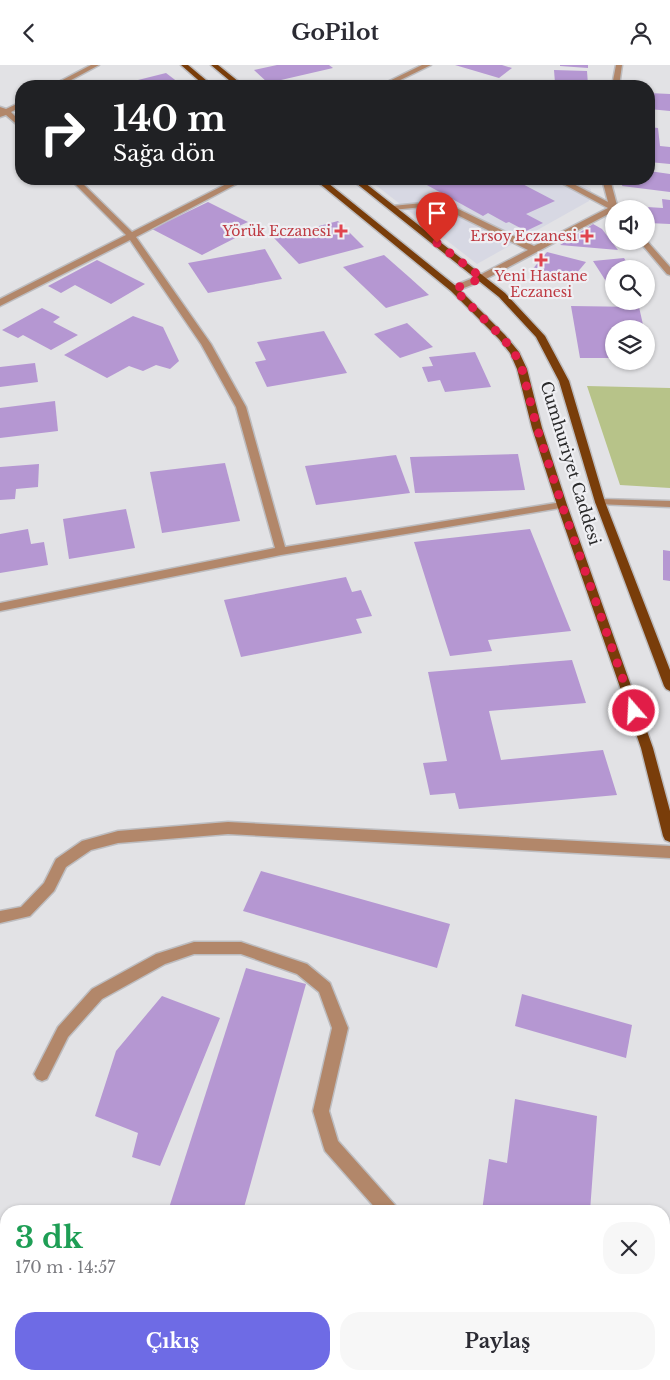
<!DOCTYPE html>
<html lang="tr">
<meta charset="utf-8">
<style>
:root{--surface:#fff;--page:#f7f7f7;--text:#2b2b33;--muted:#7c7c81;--accent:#6e6be5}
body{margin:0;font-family:"Libre Baskerville",serif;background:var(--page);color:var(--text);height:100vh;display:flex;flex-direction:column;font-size:19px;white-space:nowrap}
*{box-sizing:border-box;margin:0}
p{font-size:16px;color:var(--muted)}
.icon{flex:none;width:28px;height:28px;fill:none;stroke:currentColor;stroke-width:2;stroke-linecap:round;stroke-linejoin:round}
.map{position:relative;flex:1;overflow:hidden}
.side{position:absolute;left:0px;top:1140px;width:670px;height:175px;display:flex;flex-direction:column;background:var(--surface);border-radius:20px 20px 0 0;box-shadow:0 1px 4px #0004}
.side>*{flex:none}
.top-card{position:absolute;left:15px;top:15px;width:640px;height:105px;border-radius:20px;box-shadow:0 1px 4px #0004;background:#202124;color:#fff;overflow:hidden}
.buttons{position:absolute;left:605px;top:135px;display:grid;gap:10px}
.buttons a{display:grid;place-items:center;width:50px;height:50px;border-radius:50%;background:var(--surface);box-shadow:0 1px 4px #0004;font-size:25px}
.pin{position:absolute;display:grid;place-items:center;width:42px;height:42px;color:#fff;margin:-51px -21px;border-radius:50% 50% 50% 0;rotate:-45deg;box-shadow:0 0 5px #0007}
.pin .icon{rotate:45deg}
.me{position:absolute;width:55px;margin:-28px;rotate:341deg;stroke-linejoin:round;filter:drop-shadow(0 0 4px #0008)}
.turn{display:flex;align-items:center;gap:18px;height:105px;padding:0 15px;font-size:22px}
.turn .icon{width:65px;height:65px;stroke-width:2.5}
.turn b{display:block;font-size:35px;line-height:42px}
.round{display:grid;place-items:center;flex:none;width:52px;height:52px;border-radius:20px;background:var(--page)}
.headline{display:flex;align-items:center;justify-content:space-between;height:85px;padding:0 15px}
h1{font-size:30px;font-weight:800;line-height:38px;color:#1e9e55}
.cta{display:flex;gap:10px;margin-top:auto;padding:10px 15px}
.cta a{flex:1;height:58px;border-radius:20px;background:var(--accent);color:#fff;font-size:20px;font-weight:800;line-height:58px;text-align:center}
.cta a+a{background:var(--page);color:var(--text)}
header{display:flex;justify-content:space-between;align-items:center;height:65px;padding:0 15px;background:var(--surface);font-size:22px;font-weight:800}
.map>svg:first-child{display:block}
.built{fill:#d7d8e3}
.green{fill:#b7c389}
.building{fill:#b597d2}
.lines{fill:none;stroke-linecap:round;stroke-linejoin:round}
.minor-casing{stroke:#bdbdc0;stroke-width:3}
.major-casing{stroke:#bdbdc0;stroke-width:3}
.minor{fill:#b2876a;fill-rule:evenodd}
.major{fill:#793d0a;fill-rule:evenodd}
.route{stroke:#e11d48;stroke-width:9;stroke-dasharray:0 16.2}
.health-dot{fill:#e0444e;stroke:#efeff3;stroke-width:2}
.labels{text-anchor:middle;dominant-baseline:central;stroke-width:4.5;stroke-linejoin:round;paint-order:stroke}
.far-health-label{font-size:14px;fill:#be3a42;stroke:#efeff3;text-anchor:end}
.street-label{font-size:16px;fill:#29292a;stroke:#efeff3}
</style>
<header><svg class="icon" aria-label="back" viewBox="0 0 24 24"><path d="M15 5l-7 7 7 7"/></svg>GoPilot<svg class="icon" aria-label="person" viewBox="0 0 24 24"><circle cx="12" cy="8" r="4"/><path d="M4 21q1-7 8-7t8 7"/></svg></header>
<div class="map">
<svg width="670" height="1315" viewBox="0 0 670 1315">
<rect width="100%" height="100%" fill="#e2e2e5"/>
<path class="built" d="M 368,114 L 572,114 L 591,124 L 589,136 L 477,199 Z"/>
<path class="green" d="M 587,321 L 670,323 L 670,423 L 620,420 Z"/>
<g class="building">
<path d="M 277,0 L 329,0 L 333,3 L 268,18 L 254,5 Z"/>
<path d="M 455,0 L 502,0 L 512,3 L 499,13 Z"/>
<path d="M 560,0 L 588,0 L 588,3 L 560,1 Z"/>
<path d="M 554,5 L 587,6 L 588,20 L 555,18 Z"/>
<path d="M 166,8 L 183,21 L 114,21 Z"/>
<path d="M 649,28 L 670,29 L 670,46 L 649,44 Z"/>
<path d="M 649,62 L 658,63 L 660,81 L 670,82 L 670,99 L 649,97 Z"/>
<path d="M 649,106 L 670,109 L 670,127 L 622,121 L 624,114 L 649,114 Z"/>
<path d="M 416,114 L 513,114 L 555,136 L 526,149 L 543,158 L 526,166 L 509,157 L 506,158 L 488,148 L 483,151 Z"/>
<path d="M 662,134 L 670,135 L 670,159 L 648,158 L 647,142 L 663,143 Z"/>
<path d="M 208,137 L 248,157 L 239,161 L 249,166 L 202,190 L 152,164 Z"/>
<path d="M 338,156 L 364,182 L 299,199 L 274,173 Z"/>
<path d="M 593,159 L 602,164 L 618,185 L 560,180 Z"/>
<path d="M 265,184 L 282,214 L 208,228 L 188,198 Z"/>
<path d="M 547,187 L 586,197 L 570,216 L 531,206 Z"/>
<path d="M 384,190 L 409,212 L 429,230 L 386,243 L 343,202 Z"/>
<path d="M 624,193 L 631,204 L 614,204 L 614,221 L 609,221 L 593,196 Z"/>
<path d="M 97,195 L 145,219 L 111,239 L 75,220 L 61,228 L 48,221 Z"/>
<path d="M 571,241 L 639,242 L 644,264 L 614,264 L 614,293 L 580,293 Z"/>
<path d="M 42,243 L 60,252 L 53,257 L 78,270 L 51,285 L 23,270 L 18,273 L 2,265 Z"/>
<path d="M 133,251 L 163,262 L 179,296 L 170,304 L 156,300 L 143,306 L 129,301 L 107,313 L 64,290 Z"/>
<path d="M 407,258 L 433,282 L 400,293 L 374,269 Z"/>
<path d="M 324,266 L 347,308 L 267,322 L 255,297 L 266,295 L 257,277 Z"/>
<path d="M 475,287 L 491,322 L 445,327 L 440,315 L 428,317 L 422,302 L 433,301 L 429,292 Z"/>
<path d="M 35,298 L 38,317 L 0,322 L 0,302 Z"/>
<path d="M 55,336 L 58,366 L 0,373 L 0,343 Z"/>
<path d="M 518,389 L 525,425 L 415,428 L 410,392 Z"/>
<path d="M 396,390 L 410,428 L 316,440 L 305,401 Z"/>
<path d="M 225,398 L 240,456 L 162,468 L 150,407 Z"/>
<path d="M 39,399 L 38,422 L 16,424 L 15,434 L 0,435 L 0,402 Z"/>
<path d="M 126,444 L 135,483 L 69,494 L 63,454 Z"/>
<path d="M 28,464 L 31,479 L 44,477 L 48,500 L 0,508 L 0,469 Z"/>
<path d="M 530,464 L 571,566 L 488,575 L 492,586 L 450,591 L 414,477 Z"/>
<path d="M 663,485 L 670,486 L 670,516 L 663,515 Z"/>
<path d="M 346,512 L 352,527 L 361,525 L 372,551 L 356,554 L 362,568 L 241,592 L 224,535 Z"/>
<path d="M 572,595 L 586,638 L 489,646 L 501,695 L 603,685 L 617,730 L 459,744 L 455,728 L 430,730 L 423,698 L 447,696 L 428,607 Z"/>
<path d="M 261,806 L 450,859 L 437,903 L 243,846 Z"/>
<path d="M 246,903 L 306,919 L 243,1146 L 168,1146 Z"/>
<path d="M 522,929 L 632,960 L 626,993 L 515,961 Z"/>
<path d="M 162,931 L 220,953 L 160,1101 L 132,1092 L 138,1068 L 95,1051 L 116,986 Z"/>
<path d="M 515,1034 L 597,1051 L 590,1146 L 482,1146 L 489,1094 L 507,1098 Z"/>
<path d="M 0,1235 L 6,1238 L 6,1309 L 132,1309 L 143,1315 L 0,1315 Z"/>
</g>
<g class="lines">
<g class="minor-casing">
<g id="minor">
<path d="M 91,0 L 99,0 L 60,21 L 51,21 Z"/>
<path d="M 422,0 L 431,0 L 388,21 L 379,21 Z"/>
<path d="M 616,0 L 622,0 L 619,21 L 612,21 Z"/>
<path d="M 21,37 L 21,42 L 11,47 L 21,57 L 21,63 L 6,50 L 0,52 L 0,42 L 6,44 Z"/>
<path d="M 70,114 L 78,114 L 132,167 L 236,114 L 246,114 L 136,172 L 211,279 L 246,342 L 285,482 L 562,437 L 567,440 L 566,442 L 281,490 L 0,546 L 0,538 L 275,483 L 236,342 L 201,279 L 130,175 L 0,241 L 0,234 L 126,170 Z"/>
<path d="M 554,114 L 564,114 L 608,137 L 602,114 L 610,114 L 618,144 L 614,144 L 614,146 L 484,215 L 454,227 L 451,226 L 451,222 L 478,211 L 528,185 L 443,143 L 423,142 L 392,145 L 388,143 L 392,141 L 423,138 L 448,139 L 534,181 L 608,143 Z"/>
<path d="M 646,175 L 670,202 L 670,210 L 667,209 L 639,176 L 646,176 Z"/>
<path d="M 600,434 L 670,436 L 670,442 L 596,439 L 595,437 L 596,435 Z"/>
<path d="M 228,757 L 670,781 L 670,793 L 228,769 L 118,778 L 91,785 L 66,802 L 54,826 L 30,851 L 0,858 L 0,846 L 21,842 L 44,818 L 56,794 L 82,776 L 118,766 Z"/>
<path d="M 194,877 L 241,877 L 307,899 L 330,918 L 348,963 L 329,1046 L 338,1076 L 395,1140 L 397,1146 L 378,1146 L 325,1086 L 323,1080 L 313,1046 L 332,963 L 319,927 L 297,909 L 241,889 L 194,889 L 165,899 L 102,934 L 68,972 L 47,1014 L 42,1016 L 37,1014 L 34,1009 L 58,962 L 92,924 L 156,889 Z"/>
<path d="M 365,1309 L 383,1309 L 382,1315 L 364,1315 Z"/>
</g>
</g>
<g class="major-casing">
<g id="major">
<path d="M 181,0 L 188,0 L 213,21 L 205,21 Z"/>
<path d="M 211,0 L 218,0 L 244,21 L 236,21 Z"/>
<path d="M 314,114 L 323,114 L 457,222 L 505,270 L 519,287 L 527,304 L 542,363 L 567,440 L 653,683 L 670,746 L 670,777 L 665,775 L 663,771 L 641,683 L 557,440 L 532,363 L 517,304 L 510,288 L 499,274 L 451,226 Z"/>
<path d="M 351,114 L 360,114 L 505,228 L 545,271 L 569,316 L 605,437 L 670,605 L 670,626 L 666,624 L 664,621 L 595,437 L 559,316 L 536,272 L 499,232 Z"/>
<path d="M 670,1239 L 670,1315 L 658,1315 L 658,1309 L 664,1309 L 664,1242 Z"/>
</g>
</g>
<use href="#minor" class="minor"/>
<use href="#major" class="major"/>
</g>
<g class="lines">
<path class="route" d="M 437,178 L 482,213 L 454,224 L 502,272 L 514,287 L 522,304 L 537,363 L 562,440 L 634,646"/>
</g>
<g class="health-dot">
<path d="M338.5 158.5h5v5h5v5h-5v5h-5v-5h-5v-5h5z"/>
<path d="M584.5 163.5h5v5h5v5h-5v5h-5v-5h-5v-5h5z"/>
<path d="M538.5 187.5h5v5h5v5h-5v5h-5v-5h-5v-5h5z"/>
</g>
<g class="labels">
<g class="far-health-label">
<text x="331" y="166">Yörük Eczanesi</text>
<text x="577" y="171">Ersoy Eczanesi</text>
<text x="541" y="211" text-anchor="middle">Yeni Hastane<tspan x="541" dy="16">Eczanesi</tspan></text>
</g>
<g class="street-label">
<text transform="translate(571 398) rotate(73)">Cumhuriyet Caddesi</text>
</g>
</g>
</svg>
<div class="buttons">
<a><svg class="icon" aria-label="sound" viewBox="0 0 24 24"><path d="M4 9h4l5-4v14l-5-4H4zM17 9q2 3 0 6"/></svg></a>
<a><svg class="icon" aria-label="search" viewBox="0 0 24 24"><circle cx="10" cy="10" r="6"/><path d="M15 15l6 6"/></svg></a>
<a><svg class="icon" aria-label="layers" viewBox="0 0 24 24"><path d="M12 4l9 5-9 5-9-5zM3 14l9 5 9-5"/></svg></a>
</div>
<div class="pin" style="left:437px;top:178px;background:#d93025"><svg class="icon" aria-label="arrive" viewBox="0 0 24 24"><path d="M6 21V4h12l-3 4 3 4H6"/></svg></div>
<svg class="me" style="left:634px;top:646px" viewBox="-20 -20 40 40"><circle r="17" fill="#e11d48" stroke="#fff" stroke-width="3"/><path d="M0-11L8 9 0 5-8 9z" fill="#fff"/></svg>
<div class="top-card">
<div class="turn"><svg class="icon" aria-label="right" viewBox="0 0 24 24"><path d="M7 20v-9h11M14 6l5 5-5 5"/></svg><div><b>140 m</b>Sağa dön</div></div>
</div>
<section class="side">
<div class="headline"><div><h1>3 dk</h1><p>170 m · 14:57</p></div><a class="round"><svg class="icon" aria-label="close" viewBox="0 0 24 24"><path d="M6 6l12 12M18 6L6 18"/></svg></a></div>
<div class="cta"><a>Çıkış</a><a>Paylaş</a></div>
</section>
</div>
